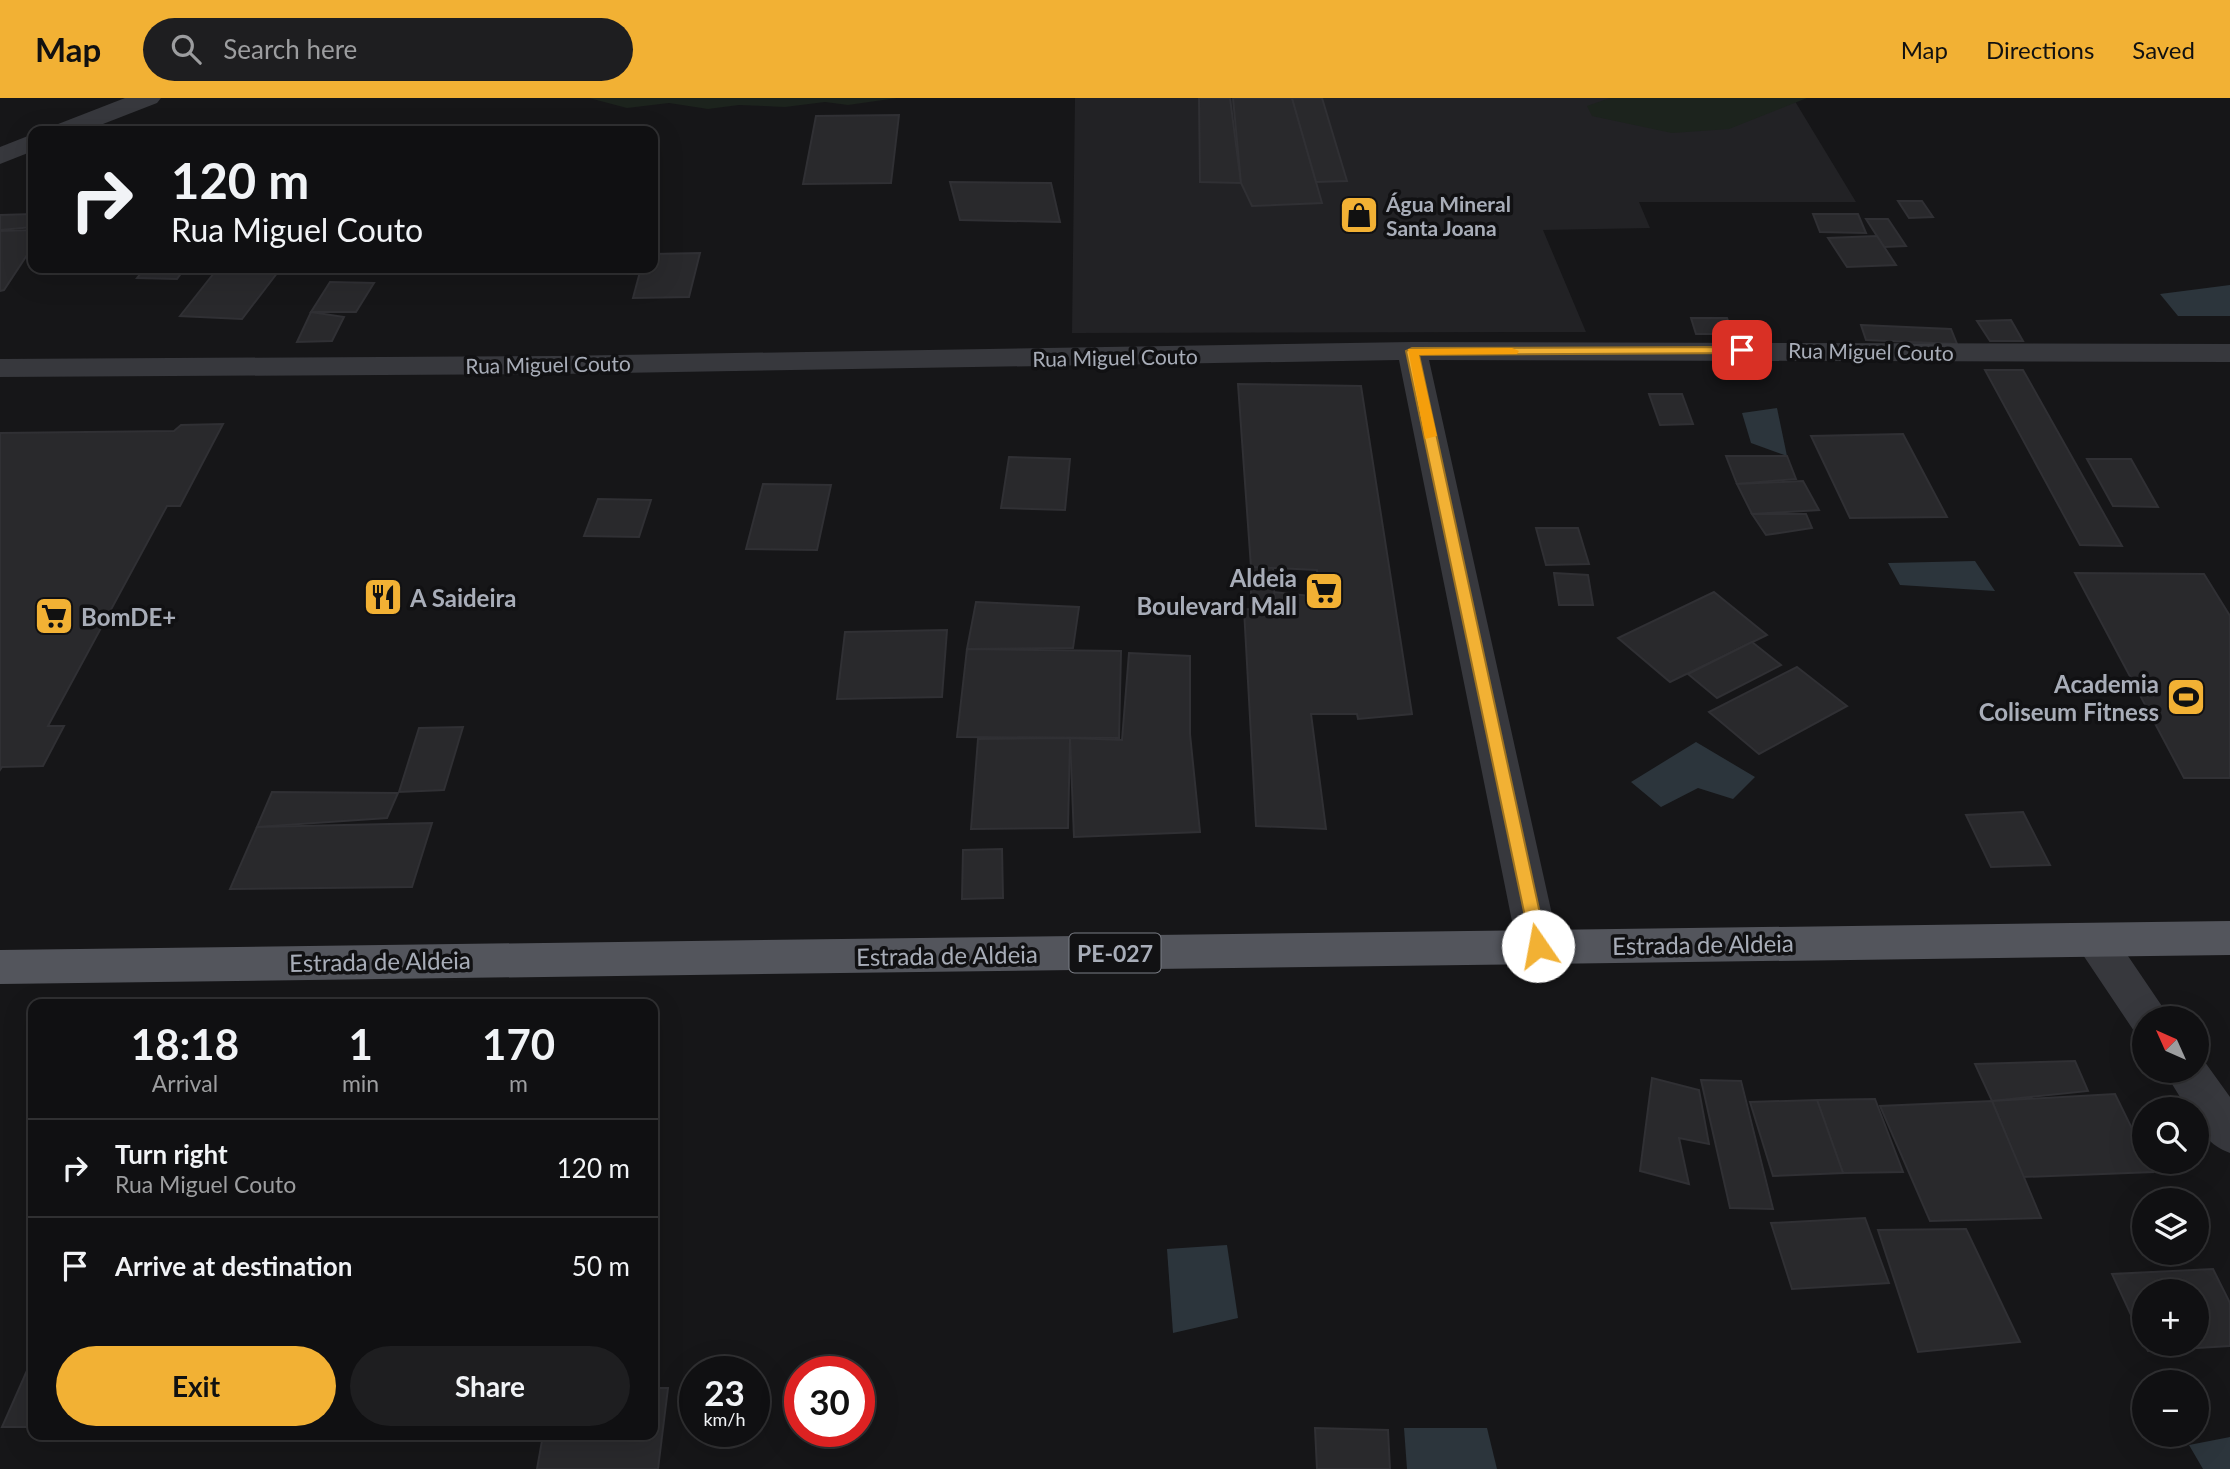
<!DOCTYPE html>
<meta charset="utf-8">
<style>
:root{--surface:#101012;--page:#1e1e20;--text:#f1f3f6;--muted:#9c9d9f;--line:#303032;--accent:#f2b134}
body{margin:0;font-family:Lato,sans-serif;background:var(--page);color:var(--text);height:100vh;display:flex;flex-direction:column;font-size:26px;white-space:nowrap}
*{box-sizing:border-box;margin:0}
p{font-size:23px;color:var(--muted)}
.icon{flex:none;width:38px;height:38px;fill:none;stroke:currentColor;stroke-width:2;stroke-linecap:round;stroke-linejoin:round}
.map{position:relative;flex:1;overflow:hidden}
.details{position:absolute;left:28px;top:901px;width:630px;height:441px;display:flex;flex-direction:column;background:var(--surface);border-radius:14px;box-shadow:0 7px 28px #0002,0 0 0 2px var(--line)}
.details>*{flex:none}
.hud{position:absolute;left:28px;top:28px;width:630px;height:147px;border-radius:14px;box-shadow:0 7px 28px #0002,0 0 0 2px var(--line);background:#101012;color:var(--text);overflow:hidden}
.needle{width:46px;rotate:315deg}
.tools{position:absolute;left:2132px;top:908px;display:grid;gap:14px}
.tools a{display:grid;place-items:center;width:77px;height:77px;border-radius:50%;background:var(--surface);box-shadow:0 7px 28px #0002,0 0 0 2px var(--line);font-size:35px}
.speed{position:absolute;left:679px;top:1258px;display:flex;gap:14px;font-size:35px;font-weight:700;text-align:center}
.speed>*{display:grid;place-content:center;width:91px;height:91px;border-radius:50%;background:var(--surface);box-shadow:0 7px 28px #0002,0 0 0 2px var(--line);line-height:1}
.speed small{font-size:18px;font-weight:400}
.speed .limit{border:10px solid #d22;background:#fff;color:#111}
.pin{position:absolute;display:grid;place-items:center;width:60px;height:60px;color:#fff;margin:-30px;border-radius:14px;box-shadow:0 4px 10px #0006}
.me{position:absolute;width:77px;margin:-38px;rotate:348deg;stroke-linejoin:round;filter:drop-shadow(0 0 5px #0008)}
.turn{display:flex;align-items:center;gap:24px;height:147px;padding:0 28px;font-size:32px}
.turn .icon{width:91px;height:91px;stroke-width:2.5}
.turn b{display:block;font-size:49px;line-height:60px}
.eta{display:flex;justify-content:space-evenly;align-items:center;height:119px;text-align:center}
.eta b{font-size:42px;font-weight:700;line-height:49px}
.cta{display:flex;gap:14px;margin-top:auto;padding:14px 28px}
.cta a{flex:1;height:80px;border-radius:42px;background:var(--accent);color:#111;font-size:28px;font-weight:700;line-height:80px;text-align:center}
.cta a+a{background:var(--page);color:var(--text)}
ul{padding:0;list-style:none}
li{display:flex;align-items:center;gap:21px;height:98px;padding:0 28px;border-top:2px solid var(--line)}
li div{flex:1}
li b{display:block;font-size:26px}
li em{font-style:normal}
header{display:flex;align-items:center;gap:42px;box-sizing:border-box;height:98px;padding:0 35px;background:var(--accent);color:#111}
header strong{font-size:33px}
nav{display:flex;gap:38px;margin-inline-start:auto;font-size:24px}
.search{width:490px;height:63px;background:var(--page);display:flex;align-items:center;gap:18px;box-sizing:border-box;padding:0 24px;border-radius:38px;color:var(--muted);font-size:26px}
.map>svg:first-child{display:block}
.built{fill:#222225}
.green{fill:#1c231d}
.water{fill:#2c353c}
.building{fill:#29292c;stroke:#303034;stroke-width:2}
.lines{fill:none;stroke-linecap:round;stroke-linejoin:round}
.minor{fill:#37383d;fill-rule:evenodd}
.major{fill:#53555c;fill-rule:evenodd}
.route{fill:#f2b134;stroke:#9d7322;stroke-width:2}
.slow{fill:#f59e0b}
.labels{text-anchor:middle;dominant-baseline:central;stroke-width:7;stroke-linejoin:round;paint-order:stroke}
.far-poi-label{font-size:21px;font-weight:bold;fill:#a8adb8;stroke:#111113;text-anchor:start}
.far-street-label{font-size:21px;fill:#a8adb8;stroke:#111113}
.shield{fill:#111113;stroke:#7b7e86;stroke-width:2}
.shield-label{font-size:23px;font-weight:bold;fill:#a8adb8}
.poi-label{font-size:24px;font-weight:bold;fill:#a8adb8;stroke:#111113;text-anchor:end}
.street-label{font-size:24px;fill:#a8adb8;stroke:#111113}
</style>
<header>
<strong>Map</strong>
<div class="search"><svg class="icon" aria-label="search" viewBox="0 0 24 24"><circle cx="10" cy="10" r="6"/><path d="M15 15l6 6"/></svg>Search here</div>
<nav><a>Map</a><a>Directions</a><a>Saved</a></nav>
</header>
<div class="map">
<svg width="2230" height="1371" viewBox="0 0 2230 1371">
<rect width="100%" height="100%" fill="#161618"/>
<path class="built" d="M 1075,0 L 1793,0 L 1856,104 L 1639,104 L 1650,130 L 1543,132 L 1586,234 L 1072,235 Z"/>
<g class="green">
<path d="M 589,0 L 897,0 L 848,7 L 825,4 L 785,9 L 739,7 L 708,11 L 669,5 L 627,10 Z"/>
<path d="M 1610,0 L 1807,0 L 1729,31 L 1672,35 L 1592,18 L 1587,8 Z"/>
</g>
<g class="water">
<path d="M 2230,187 L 2230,218 L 2178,218 L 2160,196 Z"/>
<path d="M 1777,310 L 1787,358 L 1751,345 L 1742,315 Z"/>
<path d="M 1975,463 L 1995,493 L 1900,487 L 1888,465 Z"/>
<path d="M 1696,644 L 1755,679 L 1733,701 L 1698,690 L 1661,709 L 1631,684 Z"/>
<path d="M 1227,1147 L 1238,1220 L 1173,1235 L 1167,1151 Z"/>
<path d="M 1404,1330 L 1487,1330 L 1497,1371 L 1407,1371 Z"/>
<path d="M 2230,1339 L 2230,1371 L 2203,1371 L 2189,1347 Z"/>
</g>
<g class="building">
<path d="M 1199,0 L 1230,0 L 1241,85 L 1200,84 Z"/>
<path d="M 1233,0 L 1292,0 L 1322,105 L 1252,108 L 1241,85 Z"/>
<path d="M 1292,0 L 1322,0 L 1347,83 L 1316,84 Z"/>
<path d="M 899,17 L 891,85 L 803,86 L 816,18 Z"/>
<path d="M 950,84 L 1051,85 L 1060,124 L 960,122 Z"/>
<path d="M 1898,103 L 1922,103 L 1933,119 L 1909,120 Z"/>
<path d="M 33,116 L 33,129 L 0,132 L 0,117 Z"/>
<path d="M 1813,116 L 1858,116 L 1866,135 L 1820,134 Z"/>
<path d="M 1866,121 L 1888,121 L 1906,148 L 1884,149 Z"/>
<path d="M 33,132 L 33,148 L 4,192 L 0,193 L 0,133 Z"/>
<path d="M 1877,138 L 1896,167 L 1847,169 L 1828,140 Z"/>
<path d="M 700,155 L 689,199 L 633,200 L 641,170 L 653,170 L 653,156 Z"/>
<path d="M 145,170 L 185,170 L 177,181 L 137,180 Z"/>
<path d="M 218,170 L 281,170 L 242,221 L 180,218 Z"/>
<path d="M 328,170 L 382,170 L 380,173 L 326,173 Z"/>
<path d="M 330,184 L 374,185 L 356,214 L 311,214 Z"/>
<path d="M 311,214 L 344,219 L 332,243 L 297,244 Z"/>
<path d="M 1691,220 L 1727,220 L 1733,236 L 1696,236 Z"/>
<path d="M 2011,222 L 2023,243 L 1990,243 L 1977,223 Z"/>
<path d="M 1861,227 L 1951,231 L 1957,246 L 1866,242 Z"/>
<path d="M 1985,272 L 2023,272 L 2122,448 L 2080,447 Z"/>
<path d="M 1238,286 L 1361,288 L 1412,616 L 1358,621 L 1357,616 L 1311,616 L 1326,731 L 1256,728 L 1244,511 L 1275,512 L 1274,494 L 1320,499 L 1317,472 L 1251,469 Z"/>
<path d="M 1649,296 L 1682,296 L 1693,326 L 1660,327 Z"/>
<path d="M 223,326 L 180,408 L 167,408 L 48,628 L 64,628 L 43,668 L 2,669 L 0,672 L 0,335 L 174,333 L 181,327 Z"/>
<path d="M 1903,336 L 1947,419 L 1850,420 L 1811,338 Z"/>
<path d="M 1726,358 L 1787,358 L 1796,381 L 1737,386 Z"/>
<path d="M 1009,359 L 1070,361 L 1065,412 L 1001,410 Z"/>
<path d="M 2087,361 L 2131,361 L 2158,409 L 2113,408 Z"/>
<path d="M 1803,383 L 1819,412 L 1752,416 L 1737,386 Z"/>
<path d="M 763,386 L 831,387 L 817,452 L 746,451 Z"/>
<path d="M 598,401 L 651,402 L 639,439 L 584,438 Z"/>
<path d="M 1752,416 L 1806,416 L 1812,430 L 1766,437 Z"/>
<path d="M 1536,430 L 1578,430 L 1589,466 L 1546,467 Z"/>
<path d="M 1251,469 L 1273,470 L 1275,512 L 1251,511 Z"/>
<path d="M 1554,475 L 1588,477 L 1593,507 L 1559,507 Z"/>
<path d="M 2075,475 L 2204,476 L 2230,518 L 2230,680 L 2184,680 Z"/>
<path d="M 1714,494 L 1767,537 L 1670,584 L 1618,540 Z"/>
<path d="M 976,504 L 1079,509 L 1073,550 L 967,551 Z"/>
<path d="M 947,532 L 942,599 L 837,601 L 845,534 Z"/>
<path d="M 1752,544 L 1781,567 L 1717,600 L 1688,576 Z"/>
<path d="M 967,551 L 1121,553 L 1119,640 L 957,639 Z"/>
<path d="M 1129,555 L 1190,558 L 1190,636 L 1200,734 L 1074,739 L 1070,640 L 1122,642 Z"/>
<path d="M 1797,569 L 1847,608 L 1759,656 L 1709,614 Z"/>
<path d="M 463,629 L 444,692 L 399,694 L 419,630 Z"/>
<path d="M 1070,640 L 1068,730 L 971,731 L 978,641 Z"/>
<path d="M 272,694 L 398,695 L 387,720 L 257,729 Z"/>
<path d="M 2023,714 L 2050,767 L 1991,769 L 1966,717 Z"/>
<path d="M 432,725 L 412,789 L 230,791 L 257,729 Z"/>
<path d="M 1002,751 L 1003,800 L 962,801 L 963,752 Z"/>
<path d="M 2075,963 L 2088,993 L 1992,1003 L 1975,966 Z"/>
<path d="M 1652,980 L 1699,992 L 1709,1046 L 1679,1040 L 1689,1086 L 1640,1073 Z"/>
<path d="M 1701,982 L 1741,983 L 1773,1111 L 1730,1110 Z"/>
<path d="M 2115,996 L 2144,1055 L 2144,1064 L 2148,1064 L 2153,1074 L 2023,1079 L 1992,1003 Z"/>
<path d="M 1875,1001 L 1903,1074 L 1843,1075 L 1817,1002 Z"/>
<path d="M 1817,1002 L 1843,1075 L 1773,1078 L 1750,1004 Z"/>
<path d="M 1992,1003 L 2041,1120 L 1930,1123 L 1880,1008 Z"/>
<path d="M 1865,1120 L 1889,1185 L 1792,1191 L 1771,1125 Z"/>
<path d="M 1966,1131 L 2020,1244 L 1918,1254 L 1878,1132 Z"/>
<path d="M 2213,1171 L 2230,1205 L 2230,1248 L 2148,1253 L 2144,1246 L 2196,1246 L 2196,1194 L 2144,1194 L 2144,1245 L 2112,1176 Z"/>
<path d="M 33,1259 L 33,1329 L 2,1329 Z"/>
<path d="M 653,1290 L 668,1290 L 658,1371 L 537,1371 L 543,1337 L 653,1337 Z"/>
<path d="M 1315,1330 L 1388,1332 L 1390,1371 L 1317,1371 Z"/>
</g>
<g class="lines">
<g class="minor">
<path d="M 125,0 L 161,0 L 157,5 L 85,33 L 49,33 L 53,28 Z"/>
<path d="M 33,36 L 33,53 L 0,66 L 0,49 Z"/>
<path d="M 1412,244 L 2230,246 L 2230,264 L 1429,262 L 1559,848 L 1553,860 L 1538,865 L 1523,860 L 1517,848 L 1399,262 L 558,276 L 0,279 L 0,261 L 558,258 Z"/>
<path d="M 2094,825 L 2109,830 L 2170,920 L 2144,920 L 2144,936 L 2134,933 L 2073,842 L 2079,830 Z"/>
<path d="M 2196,958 L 2202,960 L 2230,999 L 2230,1055 C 2211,1048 2196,1033 2196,1012 L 2188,1012 L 2164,973 L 2196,973 Z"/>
</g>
<path class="major" d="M 2230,823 L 2230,857 L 0,886 L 0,852 Z"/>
</g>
<path class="route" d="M 1742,249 L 1747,250 L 1747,255 L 1419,257 L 1547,848 L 1538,854 L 1532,852 L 1406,253 L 1412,250 Z"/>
<path class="slow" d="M 1512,250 L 1519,253 L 1517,256 L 1419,257 L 1437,338 L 1425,341 L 1408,251 Z"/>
<defs>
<g id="shop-square" transform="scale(2.0125)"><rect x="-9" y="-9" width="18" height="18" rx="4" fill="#f2b134" stroke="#111113"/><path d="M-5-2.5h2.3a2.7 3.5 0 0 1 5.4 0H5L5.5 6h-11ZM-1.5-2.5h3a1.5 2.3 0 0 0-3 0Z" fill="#111"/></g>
<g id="supermarket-square" transform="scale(2.0125)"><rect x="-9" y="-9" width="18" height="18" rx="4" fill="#f2b134" stroke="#111113"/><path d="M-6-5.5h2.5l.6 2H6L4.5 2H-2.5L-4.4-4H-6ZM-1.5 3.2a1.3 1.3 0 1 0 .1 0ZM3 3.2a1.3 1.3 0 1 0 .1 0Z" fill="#111"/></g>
<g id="restaurant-square" transform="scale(2.0125)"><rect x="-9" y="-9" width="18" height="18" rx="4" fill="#f2b134" stroke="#111113"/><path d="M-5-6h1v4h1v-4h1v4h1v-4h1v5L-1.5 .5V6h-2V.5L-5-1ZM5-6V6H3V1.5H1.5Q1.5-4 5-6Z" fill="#111"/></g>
<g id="stadium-square" transform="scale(2.0125)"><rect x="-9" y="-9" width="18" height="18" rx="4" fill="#f2b134" stroke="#111113"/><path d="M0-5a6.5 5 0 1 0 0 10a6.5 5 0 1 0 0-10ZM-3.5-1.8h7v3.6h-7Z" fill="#111"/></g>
</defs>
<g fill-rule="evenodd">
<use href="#shop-square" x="1359" y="117"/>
<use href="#supermarket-square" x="1324" y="493"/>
<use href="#restaurant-square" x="383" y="499"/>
<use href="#supermarket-square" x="54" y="518"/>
<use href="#stadium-square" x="2186" y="599"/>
</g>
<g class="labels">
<g class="far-poi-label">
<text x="1386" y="105">Água Mineral<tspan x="1386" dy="24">Santa Joana</tspan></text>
</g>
<g class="far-street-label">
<text transform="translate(1871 253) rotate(1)">Rua Miguel Couto</text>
<text transform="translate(1115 259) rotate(-1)">Rua Miguel Couto</text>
<text transform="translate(548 266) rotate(-1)">Rua Miguel Couto</text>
</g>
<rect class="shield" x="1069.5" y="835.5" width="91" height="39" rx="5"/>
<g class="shield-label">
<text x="1115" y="855">PE-027</text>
</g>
<g class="poi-label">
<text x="1297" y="479">Aldeia<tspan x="1297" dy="28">Boulevard Mall</tspan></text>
<text x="410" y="499" text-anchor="start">A Saideira</text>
<text x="81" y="518" text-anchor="start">BomDE+</text>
<text x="2159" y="585">Academia<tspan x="2159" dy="28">Coliseum Fitness</tspan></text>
</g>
<g class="street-label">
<text transform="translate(1703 846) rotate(-1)">Estrada de Aldeia</text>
<text transform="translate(947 857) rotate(-1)">Estrada de Aldeia</text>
<text transform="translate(380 863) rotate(-1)">Estrada de Aldeia</text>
</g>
</g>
</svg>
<div class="tools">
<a><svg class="needle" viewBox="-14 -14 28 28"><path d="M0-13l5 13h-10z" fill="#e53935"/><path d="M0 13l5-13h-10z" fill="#9c9d9f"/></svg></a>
<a><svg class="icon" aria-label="search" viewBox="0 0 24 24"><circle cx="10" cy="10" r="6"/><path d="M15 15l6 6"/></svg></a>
<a><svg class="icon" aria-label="layers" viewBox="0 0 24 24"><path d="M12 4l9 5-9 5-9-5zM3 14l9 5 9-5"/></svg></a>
<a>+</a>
<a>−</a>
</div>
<div class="speed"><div>23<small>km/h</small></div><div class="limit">30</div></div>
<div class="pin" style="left:1742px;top:252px;background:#d93025"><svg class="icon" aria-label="arrive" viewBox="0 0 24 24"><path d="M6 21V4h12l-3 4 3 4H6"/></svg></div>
<svg class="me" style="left:1538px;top:848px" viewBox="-20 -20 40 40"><circle r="19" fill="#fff"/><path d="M0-13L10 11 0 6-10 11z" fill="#f2b134"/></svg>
<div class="hud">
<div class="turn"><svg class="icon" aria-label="right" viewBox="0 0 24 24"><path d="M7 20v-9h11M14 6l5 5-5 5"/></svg><div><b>120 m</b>Rua Miguel Couto</div></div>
</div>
<section class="details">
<div class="eta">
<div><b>18:18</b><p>Arrival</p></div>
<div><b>1</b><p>min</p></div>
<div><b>170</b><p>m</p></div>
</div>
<ul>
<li><svg class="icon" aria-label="right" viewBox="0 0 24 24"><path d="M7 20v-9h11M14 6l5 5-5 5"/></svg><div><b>Turn right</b><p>Rua Miguel Couto</p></div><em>120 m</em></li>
<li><svg class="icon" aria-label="arrive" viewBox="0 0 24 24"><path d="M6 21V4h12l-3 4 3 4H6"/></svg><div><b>Arrive at destination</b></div><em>50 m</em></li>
</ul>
<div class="cta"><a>Exit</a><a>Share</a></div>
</section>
</div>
